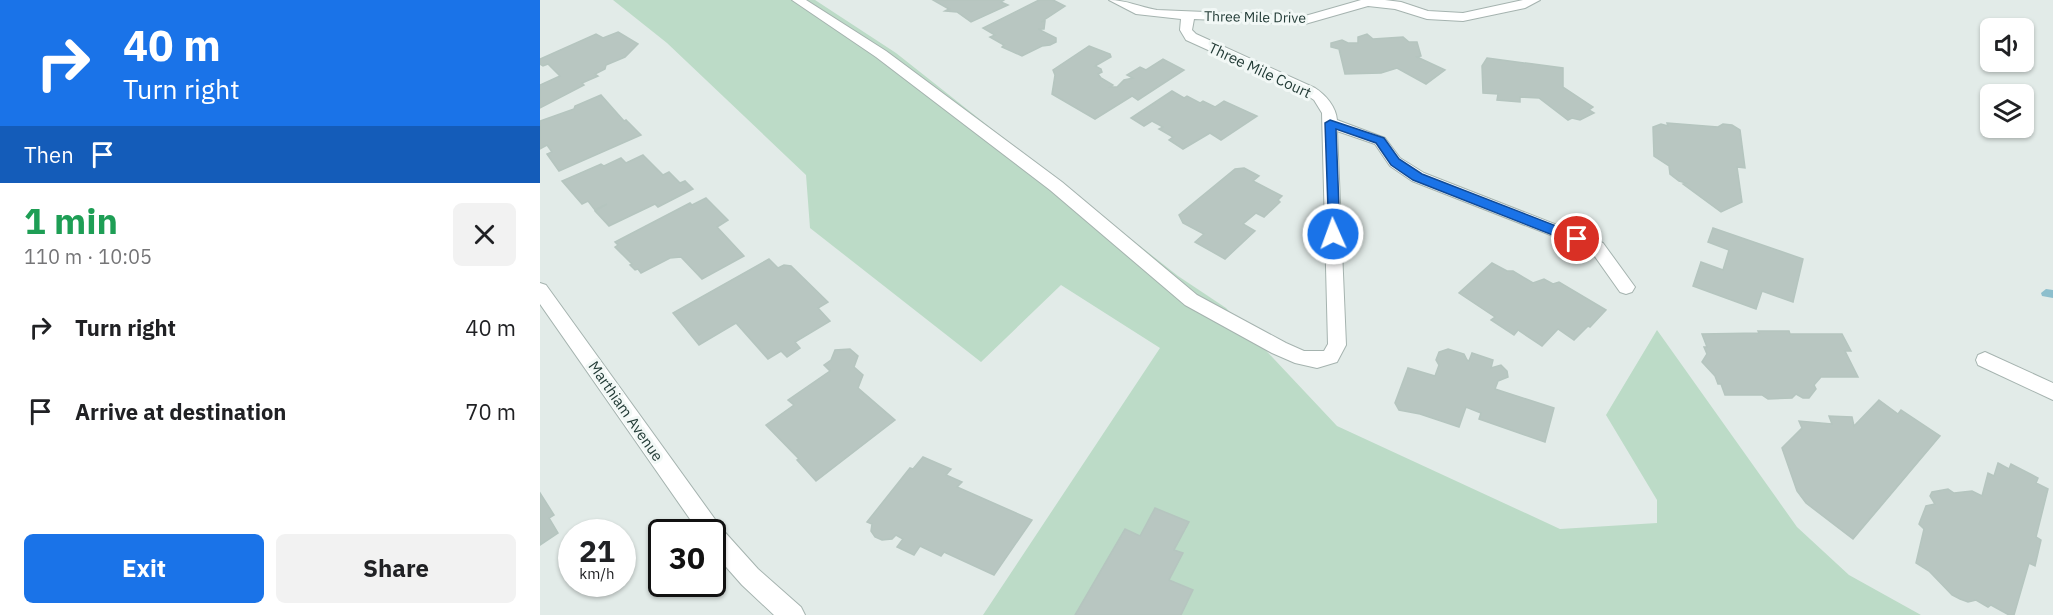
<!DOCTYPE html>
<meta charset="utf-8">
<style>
:root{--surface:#fff;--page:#f2f2f2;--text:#202124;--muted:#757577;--accent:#1a73e8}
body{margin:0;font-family:"IBM Plex Sans",sans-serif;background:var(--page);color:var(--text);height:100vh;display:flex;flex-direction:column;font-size:22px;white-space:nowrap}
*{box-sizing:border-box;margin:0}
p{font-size:20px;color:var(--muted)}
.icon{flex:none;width:33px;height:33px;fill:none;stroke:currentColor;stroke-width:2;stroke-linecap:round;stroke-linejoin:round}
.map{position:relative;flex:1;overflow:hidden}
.side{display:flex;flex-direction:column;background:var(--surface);width:540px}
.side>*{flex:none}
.guide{background:#1a73e8;color:#fff;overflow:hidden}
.buttons{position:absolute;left:1440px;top:18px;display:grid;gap:12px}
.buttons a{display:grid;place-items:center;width:54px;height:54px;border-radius:9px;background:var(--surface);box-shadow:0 2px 4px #0004;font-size:30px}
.speed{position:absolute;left:18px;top:519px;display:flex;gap:12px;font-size:30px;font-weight:700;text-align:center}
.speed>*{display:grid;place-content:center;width:78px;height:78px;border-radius:50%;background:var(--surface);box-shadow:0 2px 4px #0004;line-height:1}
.speed small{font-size:15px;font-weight:400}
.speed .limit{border:3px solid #111;border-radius:9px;background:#fff;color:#111}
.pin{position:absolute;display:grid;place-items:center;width:51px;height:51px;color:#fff;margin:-26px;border:3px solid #fff;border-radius:50%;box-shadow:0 2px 6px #0007}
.me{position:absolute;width:66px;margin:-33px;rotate:358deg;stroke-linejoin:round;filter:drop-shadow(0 0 4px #0008)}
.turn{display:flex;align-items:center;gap:21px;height:126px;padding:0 24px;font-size:27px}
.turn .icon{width:78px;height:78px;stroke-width:2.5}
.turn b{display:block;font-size:42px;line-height:51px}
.then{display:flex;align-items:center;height:57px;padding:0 24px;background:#0003;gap:12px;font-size:22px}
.round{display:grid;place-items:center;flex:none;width:63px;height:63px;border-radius:9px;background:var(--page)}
.overview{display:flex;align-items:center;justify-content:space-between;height:102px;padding:0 24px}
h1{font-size:36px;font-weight:700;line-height:45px;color:#1e9e55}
.button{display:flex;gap:12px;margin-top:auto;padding:12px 24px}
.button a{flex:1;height:69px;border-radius:9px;background:var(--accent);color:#fff;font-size:24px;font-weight:700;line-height:69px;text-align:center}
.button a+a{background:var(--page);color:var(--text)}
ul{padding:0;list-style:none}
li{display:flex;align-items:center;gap:18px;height:84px;padding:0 24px}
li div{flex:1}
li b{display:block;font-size:22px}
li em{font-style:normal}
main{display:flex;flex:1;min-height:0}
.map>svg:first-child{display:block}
.green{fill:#bcdbc7}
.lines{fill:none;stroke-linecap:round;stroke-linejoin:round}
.stream{fill:#8dbfcd;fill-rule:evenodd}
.building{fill:#b8c6c1;stroke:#b5c5bf;stroke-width:1.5}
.minor-casing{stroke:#a5b3af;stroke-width:2}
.minor{fill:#fff;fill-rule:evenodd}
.route{fill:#1a73e8;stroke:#114b97;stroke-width:1.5}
.labels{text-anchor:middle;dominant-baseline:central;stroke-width:6;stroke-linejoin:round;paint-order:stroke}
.far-street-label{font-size:14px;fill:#233c37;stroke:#f2f8f6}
.street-label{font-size:15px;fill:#233c37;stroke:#f2f8f6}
</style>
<main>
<section class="side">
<div class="guide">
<div class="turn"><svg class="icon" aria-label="right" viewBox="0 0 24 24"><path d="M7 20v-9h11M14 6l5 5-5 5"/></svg><div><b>40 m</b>Turn right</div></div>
<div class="then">Then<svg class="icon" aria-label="arrive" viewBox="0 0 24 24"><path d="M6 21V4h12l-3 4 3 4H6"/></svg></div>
</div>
<div class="overview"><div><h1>1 min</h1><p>110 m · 10:05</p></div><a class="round"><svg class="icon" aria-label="close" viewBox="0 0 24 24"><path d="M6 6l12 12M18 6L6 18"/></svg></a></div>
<ul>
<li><svg class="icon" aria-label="right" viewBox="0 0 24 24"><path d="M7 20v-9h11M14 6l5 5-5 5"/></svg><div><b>Turn right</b></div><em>40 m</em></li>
<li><svg class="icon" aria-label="arrive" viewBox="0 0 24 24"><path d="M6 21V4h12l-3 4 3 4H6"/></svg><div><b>Arrive at destination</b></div><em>70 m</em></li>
</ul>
<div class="button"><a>Exit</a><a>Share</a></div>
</section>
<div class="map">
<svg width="1513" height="615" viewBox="0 0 1513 615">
<rect width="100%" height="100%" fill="#e2ebe8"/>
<path class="green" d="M 73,0 L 275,0 L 356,53 L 638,276 L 686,308 L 797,426 L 1020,529 L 1117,523 L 1117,500 L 1066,415 L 1117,330 L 1257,527 L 1309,575 L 1381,615 L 443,615 L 620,348 L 521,285 L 441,362 L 270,228 L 266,175 L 127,43 Z"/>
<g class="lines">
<path class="stream" d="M 1506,289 L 1513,290 L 1513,298 L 1502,296 L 1501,293 Z"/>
</g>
<g class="building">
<path d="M 393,0 L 464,0 L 461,2 L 468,5 L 431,22 L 417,12 L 405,11 L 409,9 Z"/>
<path d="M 499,0 L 513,0 L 525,6 L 501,22 L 505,21 L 504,29 L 498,29 L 516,38 L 516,42 L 510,45 L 502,46 L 482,56 L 462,47 L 464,45 L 450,37 L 455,35 L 443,28 Z"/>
<path d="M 78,32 L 98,44 L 85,57 L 66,65 L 65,69 L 55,74 L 58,76 L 42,83 L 44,85 L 0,108 L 0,85 L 20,76 L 8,64 L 3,66 L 0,64 L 0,59 L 56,34 L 63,38 Z"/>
<path d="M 827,34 L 833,39 L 863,37 L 869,42 L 877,42 L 881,56 L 877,57 L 905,70 L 886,84 L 857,68 L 841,73 L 805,74 L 799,49 L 791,47 L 791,43 L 802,40 L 808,43 L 818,43 L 818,37 Z"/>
<path d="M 549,46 L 570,54 L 571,57 L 555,66 L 561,69 L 562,72 L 558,74 L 561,78 L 573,85 L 570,87 L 577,87 L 584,80 L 593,78 L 587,75 L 600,67 L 606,70 L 623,59 L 644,70 L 598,100 L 592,96 L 555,119 L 512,94 L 515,75 L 513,70 Z"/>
<path d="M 947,58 L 1023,68 L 1023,87 L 1053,107 L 1049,110 L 1054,113 L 1040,120 L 1032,118 L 1028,120 L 999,98 L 980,97 L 980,102 L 957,100 L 958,94 L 943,93 L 942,66 Z"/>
<path d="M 632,91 L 644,98 L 647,96 L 660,103 L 663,101 L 675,107 L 684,101 L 717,116 L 681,140 L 670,133 L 643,149 L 629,140 L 633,137 L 619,129 L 623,127 L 612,121 L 604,126 L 591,118 Z"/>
<path d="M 61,95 L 84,121 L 86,120 L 101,135 L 19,171 L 7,154 L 12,152 L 7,145 L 0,149 L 0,121 L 34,109 L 35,106 Z"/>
<path d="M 1127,123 L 1178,127 L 1183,124 L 1192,125 L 1200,130 L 1205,168 L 1197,167 L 1202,202 L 1181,212 L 1143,184 L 1146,183 L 1139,181 L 1130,174 L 1129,166 L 1114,156 L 1113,127 L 1121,124 L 1128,126 Z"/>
<path d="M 103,155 L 123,175 L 129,172 L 140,183 L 145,181 L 153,189 L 118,207 L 115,204 L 69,226 L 55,211 L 67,204 L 55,210 L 48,201 L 42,204 L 22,181 L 61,164 L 64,166 L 81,158 L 86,163 Z"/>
<path d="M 704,168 L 719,176 L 713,181 L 742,196 L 738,200 L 740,202 L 724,217 L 716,213 L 703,224 L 715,231 L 685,259 L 655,242 L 664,234 L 643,223 L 639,215 L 695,169 Z"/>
<path d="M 166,198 L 188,220 L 177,227 L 204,256 L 162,279 L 141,257 L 130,258 L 101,273 L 98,269 L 95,270 L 90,265 L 92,264 L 75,247 L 78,245 L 75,242 L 150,203 L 152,205 Z"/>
<path d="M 1173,228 L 1263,259 L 1253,302 L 1222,291 L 1216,309 L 1153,286 L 1161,262 L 1183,270 L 1189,250 L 1168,242 Z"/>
<path d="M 229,259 L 238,268 L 244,265 L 251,266 L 288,302 L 278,308 L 290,321 L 255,342 L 260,348 L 247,357 L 241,351 L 228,359 L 196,323 L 159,345 L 133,313 Z"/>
<path d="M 952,263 L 967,271 L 973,271 L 993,283 L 1004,279 L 1013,284 L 1019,282 L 1066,310 L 1050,327 L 1048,326 L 1034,340 L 1018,329 L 1002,346 L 978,330 L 974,335 L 951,320 L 955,317 L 919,293 Z"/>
<path d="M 1218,331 L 1249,331 L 1250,334 L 1302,334 L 1311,351 L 1305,351 L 1318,377 L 1281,377 L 1274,385 L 1276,389 L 1269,398 L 1263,398 L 1256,394 L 1252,398 L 1228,399 L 1222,395 L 1185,395 L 1181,384 L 1178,384 L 1175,376 L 1162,362 L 1167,354 L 1164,347 L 1167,347 L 1162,334 L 1219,333 Z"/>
<path d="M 310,349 L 318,356 L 314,367 L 323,375 L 318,388 L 355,420 L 276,481 L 257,460 L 259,459 L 226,425 L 254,405 L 248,400 L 290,371 L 284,365 L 291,360 L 295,350 Z"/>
<path d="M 908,349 L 924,354 L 927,360 L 929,361 L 932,353 L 953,360 L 951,368 L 961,365 L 967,371 L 968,377 L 958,381 L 955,389 L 1014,408 L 1005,442 L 939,419 L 941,413 L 926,407 L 919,427 L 880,414 L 859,410 L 855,403 L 868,368 L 895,376 L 899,365 L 896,360 L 899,352 Z"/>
<path d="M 1339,400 L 1358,414 L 1361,410 L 1400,436 L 1313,539 L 1266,503 L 1257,491 L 1242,448 L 1262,428 L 1259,421 L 1292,424 L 1289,416 L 1312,417 L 1314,426 Z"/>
<path d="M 383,457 L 411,469 L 406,475 L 422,482 L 417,487 L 492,520 L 454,575 L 404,552 L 401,556 L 380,546 L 374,555 L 357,547 L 363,539 L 356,535 L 352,539 L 342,540 L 335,537 L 331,531 L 332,524 L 327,522 L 370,468 L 373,469 Z"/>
<path d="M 1458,463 L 1469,469 L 1471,464 L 1498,478 L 1496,483 L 1508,489 L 1496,537 L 1501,540 L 1495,566 L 1489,563 L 1474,615 L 1469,615 L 1451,605 L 1448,607 L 1436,600 L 1428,602 L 1420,599 L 1412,595 L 1389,571 L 1376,563 L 1384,529 L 1379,524 L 1386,506 L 1395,504 L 1390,496 L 1392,492 L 1408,489 L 1414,493 L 1432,491 L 1442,496 L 1448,473 L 1454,476 Z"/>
<path d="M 0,493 L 14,515 L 9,518 L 18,533 L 0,545 Z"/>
<path d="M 615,508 L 649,522 L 634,550 L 643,553 L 629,580 L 653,590 L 641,615 L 535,615 L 585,529 L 600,536 Z"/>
</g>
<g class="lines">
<g class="minor-casing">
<g id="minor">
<path d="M 252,0 L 266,0 L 346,51 L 522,182 L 657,295 L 746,343 L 764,351 L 784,351 L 788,344 L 782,113 L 774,100 L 765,94 L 646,40 L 640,30 L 641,19 L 596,14 L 569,0 C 586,0 600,7 617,10 L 765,16 L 821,0 L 845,0 L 861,2 L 888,11 L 923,13 L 983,0 L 1000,0 L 985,8 L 923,21 L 887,19 L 855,9 L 828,6 L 765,24 L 654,19 L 652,30 L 656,34 L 775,88 C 786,95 796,107 797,120 L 845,138 L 860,158 L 884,173 L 1063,243 L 1095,287 L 1092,292 L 1086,294 L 1080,292 L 1051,251 L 872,181 L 850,166 L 835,144 L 797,131 L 806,345 L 797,362 L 777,368 L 755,363 L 732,353 L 645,305 L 510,190 L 336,57 Z"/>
<path d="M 0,283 L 6,285 L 182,529 L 218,569 L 261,607 L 265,615 L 234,615 L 202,585 L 172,551 L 172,532 L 159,532 L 0,304 Z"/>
<path d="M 1445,352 L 1513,383 L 1513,400 L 1438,365 L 1436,360 L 1438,355 Z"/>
</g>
</g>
<use href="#minor" class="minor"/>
</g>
<path class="route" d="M 790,120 L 844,138 L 859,159 L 882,174 L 1042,236 L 1044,239 L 1042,243 L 1033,243 L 873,180 L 851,165 L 836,143 L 796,129 L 800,234 L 798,237 L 789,237 L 785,123 Z"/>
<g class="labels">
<g class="far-street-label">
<text transform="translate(715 17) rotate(1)">Three Mile Drive</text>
</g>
<g class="street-label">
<text transform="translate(720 70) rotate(25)">Three Mile Court</text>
<text transform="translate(86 411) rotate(55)">Marthiam Avenue</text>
</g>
</g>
</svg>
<div class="buttons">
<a><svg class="icon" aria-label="sound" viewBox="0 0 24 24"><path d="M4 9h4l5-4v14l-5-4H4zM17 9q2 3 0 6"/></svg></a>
<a><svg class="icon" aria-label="layers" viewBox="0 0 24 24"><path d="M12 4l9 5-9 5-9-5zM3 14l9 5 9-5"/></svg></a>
</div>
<div class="speed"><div>21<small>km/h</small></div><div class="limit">30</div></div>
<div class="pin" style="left:1037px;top:239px;background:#d93025"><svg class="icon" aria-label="arrive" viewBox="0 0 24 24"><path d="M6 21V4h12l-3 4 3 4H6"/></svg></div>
<svg class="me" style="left:793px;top:234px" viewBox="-20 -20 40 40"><circle r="17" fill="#1a73e8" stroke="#fff" stroke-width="3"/><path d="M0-11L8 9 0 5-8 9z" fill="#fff"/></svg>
</div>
</main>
